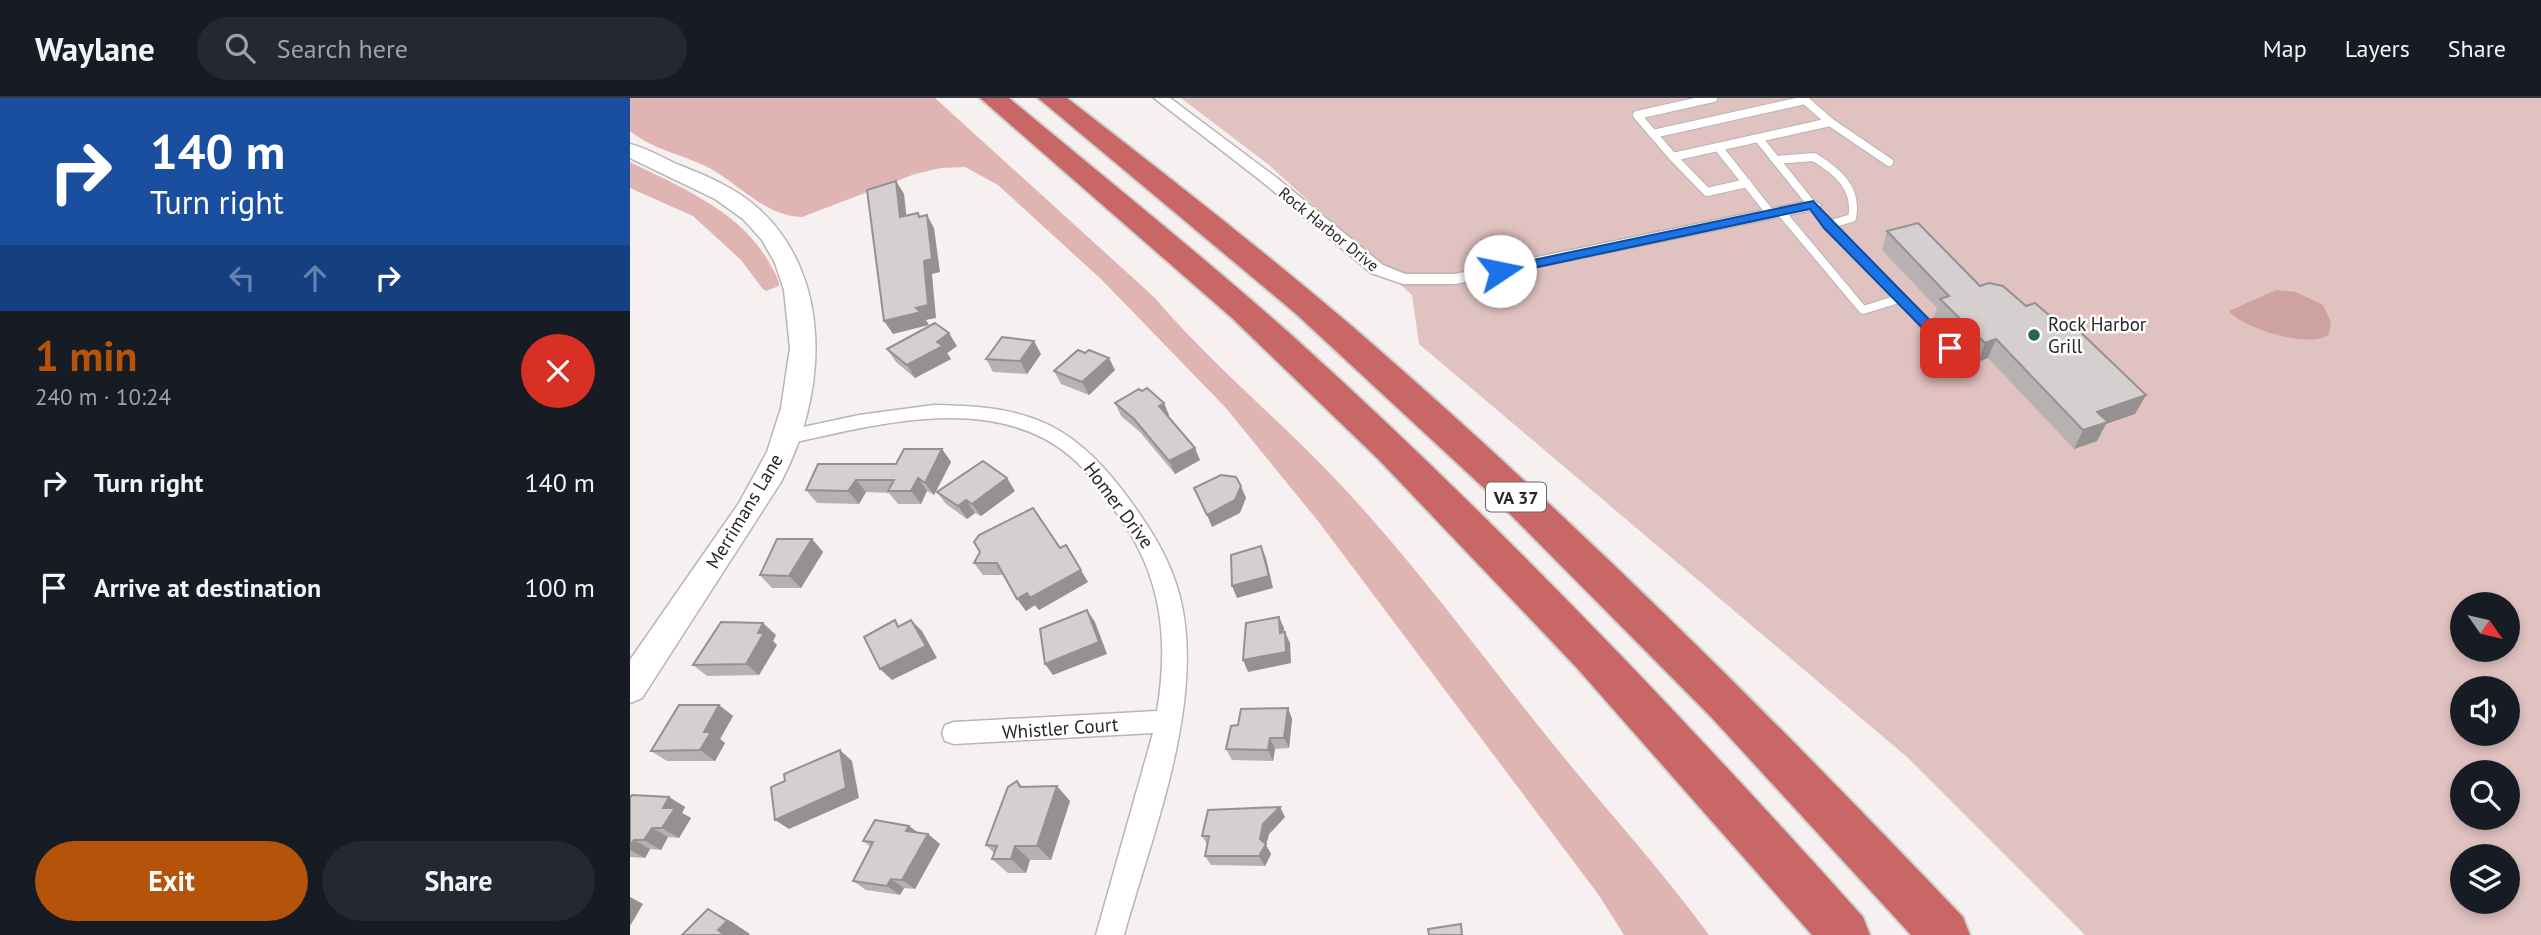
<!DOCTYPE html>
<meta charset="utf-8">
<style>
:root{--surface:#171b24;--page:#242831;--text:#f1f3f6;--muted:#9ea1a6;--line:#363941;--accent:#b45309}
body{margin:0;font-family:"PT Sans",sans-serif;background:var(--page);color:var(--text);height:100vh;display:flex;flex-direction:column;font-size:26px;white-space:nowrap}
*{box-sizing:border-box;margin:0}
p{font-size:23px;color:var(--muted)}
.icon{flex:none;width:38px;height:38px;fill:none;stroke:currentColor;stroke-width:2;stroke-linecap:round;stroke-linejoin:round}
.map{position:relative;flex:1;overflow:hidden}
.details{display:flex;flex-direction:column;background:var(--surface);width:630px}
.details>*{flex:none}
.top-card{background:#1a4fa0;color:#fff;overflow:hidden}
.needle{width:46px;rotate:124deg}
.tools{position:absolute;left:1820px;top:494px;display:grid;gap:14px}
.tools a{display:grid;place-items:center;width:70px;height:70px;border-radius:50%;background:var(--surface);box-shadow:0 4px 10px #0003;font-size:35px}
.pin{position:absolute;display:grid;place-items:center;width:60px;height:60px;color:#fff;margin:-30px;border-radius:14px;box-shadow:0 4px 10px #0006}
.me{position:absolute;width:77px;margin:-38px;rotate:79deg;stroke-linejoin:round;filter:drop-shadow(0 0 5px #0008)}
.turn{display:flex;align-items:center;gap:24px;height:147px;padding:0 35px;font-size:32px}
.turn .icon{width:91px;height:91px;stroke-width:2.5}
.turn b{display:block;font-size:49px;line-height:60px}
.lanes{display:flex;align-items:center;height:66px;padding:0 35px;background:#0003;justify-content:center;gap:35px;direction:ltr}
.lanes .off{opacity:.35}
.round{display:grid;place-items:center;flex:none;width:74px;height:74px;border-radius:37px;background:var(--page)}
.summary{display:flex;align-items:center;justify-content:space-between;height:119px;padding:0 35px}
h1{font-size:42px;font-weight:600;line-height:52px;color:var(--accent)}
.action{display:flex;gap:14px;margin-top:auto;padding:14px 35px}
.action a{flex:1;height:80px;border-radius:42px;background:var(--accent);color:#fff;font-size:28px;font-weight:600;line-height:80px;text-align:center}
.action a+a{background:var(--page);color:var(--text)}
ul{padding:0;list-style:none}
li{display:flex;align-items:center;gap:21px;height:105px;padding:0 35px}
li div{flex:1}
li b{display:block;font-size:26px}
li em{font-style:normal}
header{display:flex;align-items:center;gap:42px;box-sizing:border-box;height:98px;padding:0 35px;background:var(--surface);border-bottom:2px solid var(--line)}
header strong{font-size:33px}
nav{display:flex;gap:38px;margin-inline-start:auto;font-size:24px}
.search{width:490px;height:63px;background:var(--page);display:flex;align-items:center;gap:18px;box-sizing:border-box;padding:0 24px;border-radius:38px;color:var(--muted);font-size:26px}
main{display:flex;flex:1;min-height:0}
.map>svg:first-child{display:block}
.green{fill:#e0c2c0;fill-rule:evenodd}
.forest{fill:#e0b4b2}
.water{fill:#cda2a0}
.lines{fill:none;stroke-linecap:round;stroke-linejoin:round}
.lane-far1-casing{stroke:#bab4b4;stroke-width:10}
.lane-casing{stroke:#bab4b4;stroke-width:13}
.street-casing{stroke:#bab4b4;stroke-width:3}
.secondary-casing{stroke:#bab4b4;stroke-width:3}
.highway-casing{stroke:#d0cfcf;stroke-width:4}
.lane-far1{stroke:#fff;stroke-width:8}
.lane{stroke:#fff;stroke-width:10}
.street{fill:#fff;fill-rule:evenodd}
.secondary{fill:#fff;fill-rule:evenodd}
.highway{fill:#c86766;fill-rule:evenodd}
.wall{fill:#b7b2b2}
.shaded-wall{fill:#959191}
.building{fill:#d5cfcf;stroke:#959191;stroke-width:2}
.route{fill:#1a73e8;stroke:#114b97;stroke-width:2}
.poi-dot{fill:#256553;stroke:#fff;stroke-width:2.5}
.labels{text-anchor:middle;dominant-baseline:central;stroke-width:5;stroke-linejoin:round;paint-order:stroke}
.far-street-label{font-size:16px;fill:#282626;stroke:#fff}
.shield{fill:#fff;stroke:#686767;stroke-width:2}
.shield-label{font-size:18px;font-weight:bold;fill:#282626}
.poi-label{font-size:19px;fill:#282626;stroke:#fff;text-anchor:start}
.street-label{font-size:19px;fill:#282626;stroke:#fff}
</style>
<header>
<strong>Waylane</strong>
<div class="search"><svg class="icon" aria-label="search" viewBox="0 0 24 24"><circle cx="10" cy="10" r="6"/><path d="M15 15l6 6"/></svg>Search here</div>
<nav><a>Map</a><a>Layers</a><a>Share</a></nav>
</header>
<main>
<section class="details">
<div class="top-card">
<div class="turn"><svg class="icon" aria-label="right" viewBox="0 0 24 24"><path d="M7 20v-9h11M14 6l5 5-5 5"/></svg><div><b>140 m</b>Turn right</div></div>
<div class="lanes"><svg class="icon off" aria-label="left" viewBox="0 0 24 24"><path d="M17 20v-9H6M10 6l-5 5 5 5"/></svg><svg class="icon off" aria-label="ahead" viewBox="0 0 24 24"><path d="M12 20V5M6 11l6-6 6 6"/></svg><svg class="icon" aria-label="right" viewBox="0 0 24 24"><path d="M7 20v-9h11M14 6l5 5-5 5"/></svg></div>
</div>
<div class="summary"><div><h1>1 min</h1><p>240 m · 10:24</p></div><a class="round" style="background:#d93025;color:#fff"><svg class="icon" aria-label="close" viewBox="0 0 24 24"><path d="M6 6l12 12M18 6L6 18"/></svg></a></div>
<ul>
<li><svg class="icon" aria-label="right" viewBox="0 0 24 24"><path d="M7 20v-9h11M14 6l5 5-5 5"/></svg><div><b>Turn right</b></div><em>140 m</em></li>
<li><svg class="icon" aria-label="arrive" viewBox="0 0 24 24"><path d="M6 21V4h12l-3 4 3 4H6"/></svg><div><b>Arrive at destination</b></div><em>100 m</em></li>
</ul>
<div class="action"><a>Exit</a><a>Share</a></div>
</section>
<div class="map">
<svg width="1911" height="837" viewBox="0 0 1911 837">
<rect width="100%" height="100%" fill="#f6f0f0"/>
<path class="green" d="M 551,0 L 1911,0 L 1911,837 L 1455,837 L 1277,659 L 789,246 L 782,197 L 639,67 ZM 1832,506 L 1878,506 L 1878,551 L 1832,551 ZM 1832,590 L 1878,590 L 1878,635 L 1832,635 ZM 1832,674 L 1878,674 L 1878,719 L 1832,719 ZM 1832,758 L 1878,758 L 1878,803 L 1832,803 Z"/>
<g class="forest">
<path d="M 0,0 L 305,0 L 524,199 C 581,266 650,322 710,386 C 790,471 858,567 932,657 C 981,717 1033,774 1079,837 L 994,837 L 968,796 L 688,423 L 595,309 L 472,182 L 368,87 L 335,69 L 311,70 L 285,76 L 172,119 C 136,118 112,89 83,72 C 56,57 25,53 0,33 Z"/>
<path d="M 0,64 C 52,90 113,114 141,168 C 145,175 149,181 149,188 L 136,193 L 132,190 L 111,162 L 63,118 L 0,90 Z"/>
</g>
<path class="water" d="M 1646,192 L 1666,194 L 1693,207 L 1701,224 L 1699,236 C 1681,252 1612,230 1599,213 Z"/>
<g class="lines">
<g class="lane-far1-casing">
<g id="lane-far1">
<path d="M 1175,2 L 1200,24 L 1043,59 L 1023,36 Z"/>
<path d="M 1200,24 L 1259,64"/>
<path d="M 1023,36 L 1007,17 L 1083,0"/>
<path d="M 1129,41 L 1198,127 L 1291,221"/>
<path d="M 1088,49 L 1141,116"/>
<path d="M 1043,59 L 1077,94 L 1117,85"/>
<path d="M 1146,62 L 1184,59 C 1207,73 1228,90 1222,120 L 1198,127"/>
<path d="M 1151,114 L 1233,212 L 1272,200"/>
</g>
</g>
<g class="lane-casing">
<path id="lane" d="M 1289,220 L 1335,266"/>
</g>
<g class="street-casing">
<g id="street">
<path d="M 524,0 L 540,0 L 647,80 L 753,167 L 775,176 L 825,176 L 1183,102 L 1191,107 L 1183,112 L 825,186 L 773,186 L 741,175 L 635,86 Z"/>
<path d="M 304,307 C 392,308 438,321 493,393 C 517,425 540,459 550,499 C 576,604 522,736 494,837 L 466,837 L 523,635 L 324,646 L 315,643 L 312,635 L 315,627 L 324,624 L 527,613 C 539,543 532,479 490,420 C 475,399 460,375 440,358 C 362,293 245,327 157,346 L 147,339 L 150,334 L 229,317 Z"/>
</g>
</g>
<g class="secondary-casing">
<path id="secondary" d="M 0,46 C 17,50 33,60 49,67 C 77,78 106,90 129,111 C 205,181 196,299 151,384 L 12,600 L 0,605 L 0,562 L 109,405 L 137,354 L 151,310 L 160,250 L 154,192 L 145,165 L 132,142 L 113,121 L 85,101 L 0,60 Z"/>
</g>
<g class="highway-casing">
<g id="highway">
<path d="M 350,0 L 379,0 C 475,80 573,158 666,241 C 866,422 1053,618 1233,819 L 1240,837 L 1182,837 L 946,569 L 749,362 L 602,220 Z"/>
<path d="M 408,0 L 437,0 C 534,75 630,150 723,229 C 937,414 1138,614 1333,819 L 1340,837 L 1281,837 L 1081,619 L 856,392 L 665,215 Z"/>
</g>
</g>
<use href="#lane-far1" class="lane-far1"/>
<use href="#lane" class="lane"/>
<use href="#street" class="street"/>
<use href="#secondary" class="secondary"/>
<use href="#highway" class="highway"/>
</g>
<g class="wall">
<path d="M 1257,133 L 1350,188 L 1396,208 L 1435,231 L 1516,297 L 1505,316 L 1476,326 L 1467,343 L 1444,351 L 1358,260 L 1348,264 L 1303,221 L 1307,210 L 1252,152 Z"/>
<path d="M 327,248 L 317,255 L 321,261 L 285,280 L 266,264 L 257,251 Z"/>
<path d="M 411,256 L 397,276 L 363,274 L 356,261 Z"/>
<path d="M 485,272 L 459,297 L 431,286 L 424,273 Z"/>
<path d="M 485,305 L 539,317 L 538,319 L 570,362 L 545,376 L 510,334 L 491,318 Z"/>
<path d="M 312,351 L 321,364 L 304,397 L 297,393 L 291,406 L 268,406 L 259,395 L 236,394 L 229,406 L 187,405 L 176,392 Z"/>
<path d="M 385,393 L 351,418 L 345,415 L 337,421 L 316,406 L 307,394 Z"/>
<path d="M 182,441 L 193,454 L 171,490 L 142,490 L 130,477 Z"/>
<path d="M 430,450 L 458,484 L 409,512 L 405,507 L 396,513 L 374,477 L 353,477 L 344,465 Z"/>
<path d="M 146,537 L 143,543 L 147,547 L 129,577 L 77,578 L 63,567 Z"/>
<path d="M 89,607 L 103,618 L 90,641 L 95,645 L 85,663 L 37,663 L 21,653 Z"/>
<path d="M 658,610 L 662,621 L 659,650 L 645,651 L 643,663 L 602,662 L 596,651 L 608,627 Z"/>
<path d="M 387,683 L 393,689 L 440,703 L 421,762 L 400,762 L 396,775 L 378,775 L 362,761 L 364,755 L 356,747 Z"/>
<path d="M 39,699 L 55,709 L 52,715 L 61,720 L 49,740 L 38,739 L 31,752 L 20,751 L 15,760 L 0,759 L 0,700 Z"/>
<path d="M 655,719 L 639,736 L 636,747 L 641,756 L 635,768 L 581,767 L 575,758 L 577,746 L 572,738 Z"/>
<path d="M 279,728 L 287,734 L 310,746 L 285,791 L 274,790 L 270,797 L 236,792 L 223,783 L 241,749 L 233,743 Z"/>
</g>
<g class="shaded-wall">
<path d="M 266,83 L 274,96 L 278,132 L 270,119 Z"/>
<path d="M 297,117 L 304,130 L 310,174 L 302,176 L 306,220 L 296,222 L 299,227 L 263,236 L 254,223 L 286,210 L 294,163 Z"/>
<path d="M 319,235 L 327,248 L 317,255 L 321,261 L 285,280 L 277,267 Z"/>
<path d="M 1366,241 L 1358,260 L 1348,264 L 1355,245 Z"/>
<path d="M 404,243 L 411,256 L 397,276 L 390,263 Z"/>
<path d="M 479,260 L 485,272 L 459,297 L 452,284 Z"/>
<path d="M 1516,297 L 1505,316 L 1476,326 L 1467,343 L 1444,351 L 1453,332 L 1467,314 Z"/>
<path d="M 534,305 L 539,317 L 534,321 L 529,308 Z"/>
<path d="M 565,350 L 570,362 L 545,376 L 539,363 Z"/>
<path d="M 312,351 L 321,364 L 304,397 L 295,385 Z"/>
<path d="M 288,380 L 297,393 L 291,406 L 281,393 Z"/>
<path d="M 377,380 L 385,393 L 351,418 L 342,406 Z"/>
<path d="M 226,382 L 236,394 L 229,406 L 218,393 Z"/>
<path d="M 611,388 L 616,400 L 610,415 L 582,429 L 577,417 Z"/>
<path d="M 336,402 L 345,415 L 337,421 L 328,408 Z"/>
<path d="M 182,441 L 193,454 L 171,490 L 159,478 Z"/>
<path d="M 436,447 L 458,484 L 409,512 L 405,507 L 396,513 L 387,501 Z"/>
<path d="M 631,448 L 636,460 L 643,490 L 607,500 L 602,488 Z"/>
<path d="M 457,512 L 465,524 L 477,556 L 423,577 L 415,566 Z"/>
<path d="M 649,519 L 654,530 L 655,546 L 650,535 Z"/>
<path d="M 281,522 L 292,533 L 307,560 L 262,582 L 250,571 Z"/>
<path d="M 133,525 L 146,537 L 143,543 L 147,547 L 129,577 L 116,566 L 128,535 Z"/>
<path d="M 655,534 L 660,545 L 661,565 L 618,574 L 613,562 Z"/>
<path d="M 89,607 L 103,618 L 90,641 L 95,645 L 85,663 L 70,652 L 74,634 Z"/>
<path d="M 658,610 L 662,621 L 659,650 L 654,640 Z"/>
<path d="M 640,640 L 645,651 L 643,663 L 638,652 Z"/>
<path d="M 210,652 L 222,663 L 229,700 L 159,731 L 145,722 Z"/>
<path d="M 427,688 L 440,703 L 421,762 L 407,748 Z"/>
<path d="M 39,699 L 55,709 L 52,715 L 61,720 L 49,740 L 32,730 L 33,710 Z"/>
<path d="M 650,709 L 655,719 L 639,736 L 636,747 L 641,756 L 635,768 L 629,758 L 630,741 L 633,726 Z"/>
<path d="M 279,728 L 291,737 L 276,733 Z"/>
<path d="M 22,730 L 38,739 L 31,752 L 14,742 Z"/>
<path d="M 298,736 L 310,746 L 285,791 L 272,782 Z"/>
<path d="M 4,742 L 20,751 L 15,760 L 0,752 L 0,747 Z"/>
<path d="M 385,748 L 400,762 L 396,775 L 381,761 Z"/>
<path d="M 261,781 L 274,790 L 270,797 L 257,788 Z"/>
<path d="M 0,799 L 13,806 L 0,828 Z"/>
<path d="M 78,811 L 102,824 L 120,836 L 119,837 L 95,837 L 88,832 Z"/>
</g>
<g class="building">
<path d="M 266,83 L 270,119 L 288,115 L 289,119 L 297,117 L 302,161 L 294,163 L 298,207 L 286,210 L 291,214 L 254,223 L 237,92 Z"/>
<path d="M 1288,125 L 1350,188 L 1359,185 L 1373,188 L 1396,208 L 1405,205 L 1435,231 L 1444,228 L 1516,297 L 1467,314 L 1478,324 L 1453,332 L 1366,241 L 1355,245 L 1310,201 L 1319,198 L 1257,133 Z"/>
<path d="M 305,225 L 319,235 L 307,244 L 313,248 L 277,267 L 257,251 Z"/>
<path d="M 372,239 L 404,243 L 390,263 L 356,261 Z"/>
<path d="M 448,252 L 455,255 L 459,252 L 479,260 L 452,284 L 424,273 Z"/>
<path d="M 517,290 L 534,305 L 529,308 L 565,350 L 539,363 L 504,321 L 485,305 L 509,291 L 512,293 Z"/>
<path d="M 274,351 L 312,351 L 295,385 L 288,380 L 281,393 L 258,393 L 264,382 L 226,382 L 218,393 L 176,392 L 188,366 L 266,366 Z"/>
<path d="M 353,363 L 377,380 L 342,406 L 336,402 L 328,408 L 307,394 Z"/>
<path d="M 591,377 L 606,379 L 611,388 L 605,402 L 577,417 L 564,390 Z"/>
<path d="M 403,410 L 430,450 L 436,447 L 451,472 L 400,500 L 397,495 L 387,501 L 367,465 L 344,465 L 350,454 L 344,444 L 349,437 Z"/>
<path d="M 147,441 L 182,441 L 159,478 L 130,477 Z"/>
<path d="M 631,448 L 639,478 L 602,488 L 601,457 Z"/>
<path d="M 457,512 L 469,544 L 415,566 L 410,531 Z"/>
<path d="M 649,519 L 650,535 L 655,534 L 656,554 L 613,562 L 616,525 Z"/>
<path d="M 265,522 L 268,529 L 281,522 L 296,548 L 250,571 L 234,539 Z"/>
<path d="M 91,524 L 133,525 L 128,535 L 134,535 L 116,566 L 63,567 Z"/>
<path d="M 49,607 L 89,607 L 74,634 L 81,634 L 70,652 L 21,653 Z"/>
<path d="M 658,610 L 654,640 L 640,640 L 638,652 L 596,651 L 601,628 L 608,627 L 611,611 Z"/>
<path d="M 210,652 L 216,690 L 145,722 L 141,689 L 155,683 L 154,676 Z"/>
<path d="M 387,683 L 390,689 L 427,688 L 407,748 L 385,748 L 381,761 L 362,761 L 367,748 L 356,747 L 378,689 Z"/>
<path d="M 2,697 L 39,699 L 33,710 L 45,710 L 32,730 L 22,730 L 14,742 L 4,742 L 0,747 L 0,700 Z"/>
<path d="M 650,709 L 633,726 L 630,741 L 636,746 L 629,758 L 575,758 L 579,738 L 572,738 L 578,712 Z"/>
<path d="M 245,722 L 279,728 L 276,733 L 298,736 L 272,782 L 261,781 L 257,788 L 223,783 L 243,744 L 233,743 Z"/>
<path d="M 78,811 L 97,823 L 88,832 L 95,837 L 52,837 Z"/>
<path d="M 831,826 L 832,837 L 799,837 L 798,831 Z"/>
</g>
<path class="route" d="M 1183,103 L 1324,247 L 1324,253 L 1315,253 L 1194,130 L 1180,111 L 870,177 L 863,173 L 870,169 Z"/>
<circle class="poi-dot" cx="1404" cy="237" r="7"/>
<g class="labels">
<g class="far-street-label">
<text transform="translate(699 131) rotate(39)">Rock Harbor Drive</text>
</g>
<rect class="shield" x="856" y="384.5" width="60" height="29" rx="5"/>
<g class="shield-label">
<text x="886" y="399">VA 37</text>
</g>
<g class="poi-label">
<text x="1418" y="226">Rock Harbor<tspan x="1418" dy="22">Grill</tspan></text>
</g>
<g class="street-label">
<text transform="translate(489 407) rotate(53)">Homer Drive</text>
<text transform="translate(114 413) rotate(-59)">Merrimans Lane</text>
<text transform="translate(430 630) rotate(-4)">Whistler Court</text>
</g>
</g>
</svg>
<div class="tools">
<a><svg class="needle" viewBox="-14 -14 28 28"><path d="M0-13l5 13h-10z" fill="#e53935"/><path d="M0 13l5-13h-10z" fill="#9ea1a6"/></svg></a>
<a><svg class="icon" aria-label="sound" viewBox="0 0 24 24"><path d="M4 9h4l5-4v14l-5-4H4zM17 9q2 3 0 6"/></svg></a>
<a><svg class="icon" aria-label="search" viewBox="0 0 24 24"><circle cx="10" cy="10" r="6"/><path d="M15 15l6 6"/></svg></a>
<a><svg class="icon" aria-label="layers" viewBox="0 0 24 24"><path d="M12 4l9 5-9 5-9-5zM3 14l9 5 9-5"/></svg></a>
</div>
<div class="pin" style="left:1320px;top:250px;background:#d93025"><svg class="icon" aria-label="arrive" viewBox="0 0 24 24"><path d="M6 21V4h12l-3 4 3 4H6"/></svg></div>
<svg class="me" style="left:870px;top:173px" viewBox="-20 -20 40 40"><circle r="19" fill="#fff"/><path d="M0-13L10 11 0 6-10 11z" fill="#1a73e8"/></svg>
</div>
</main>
